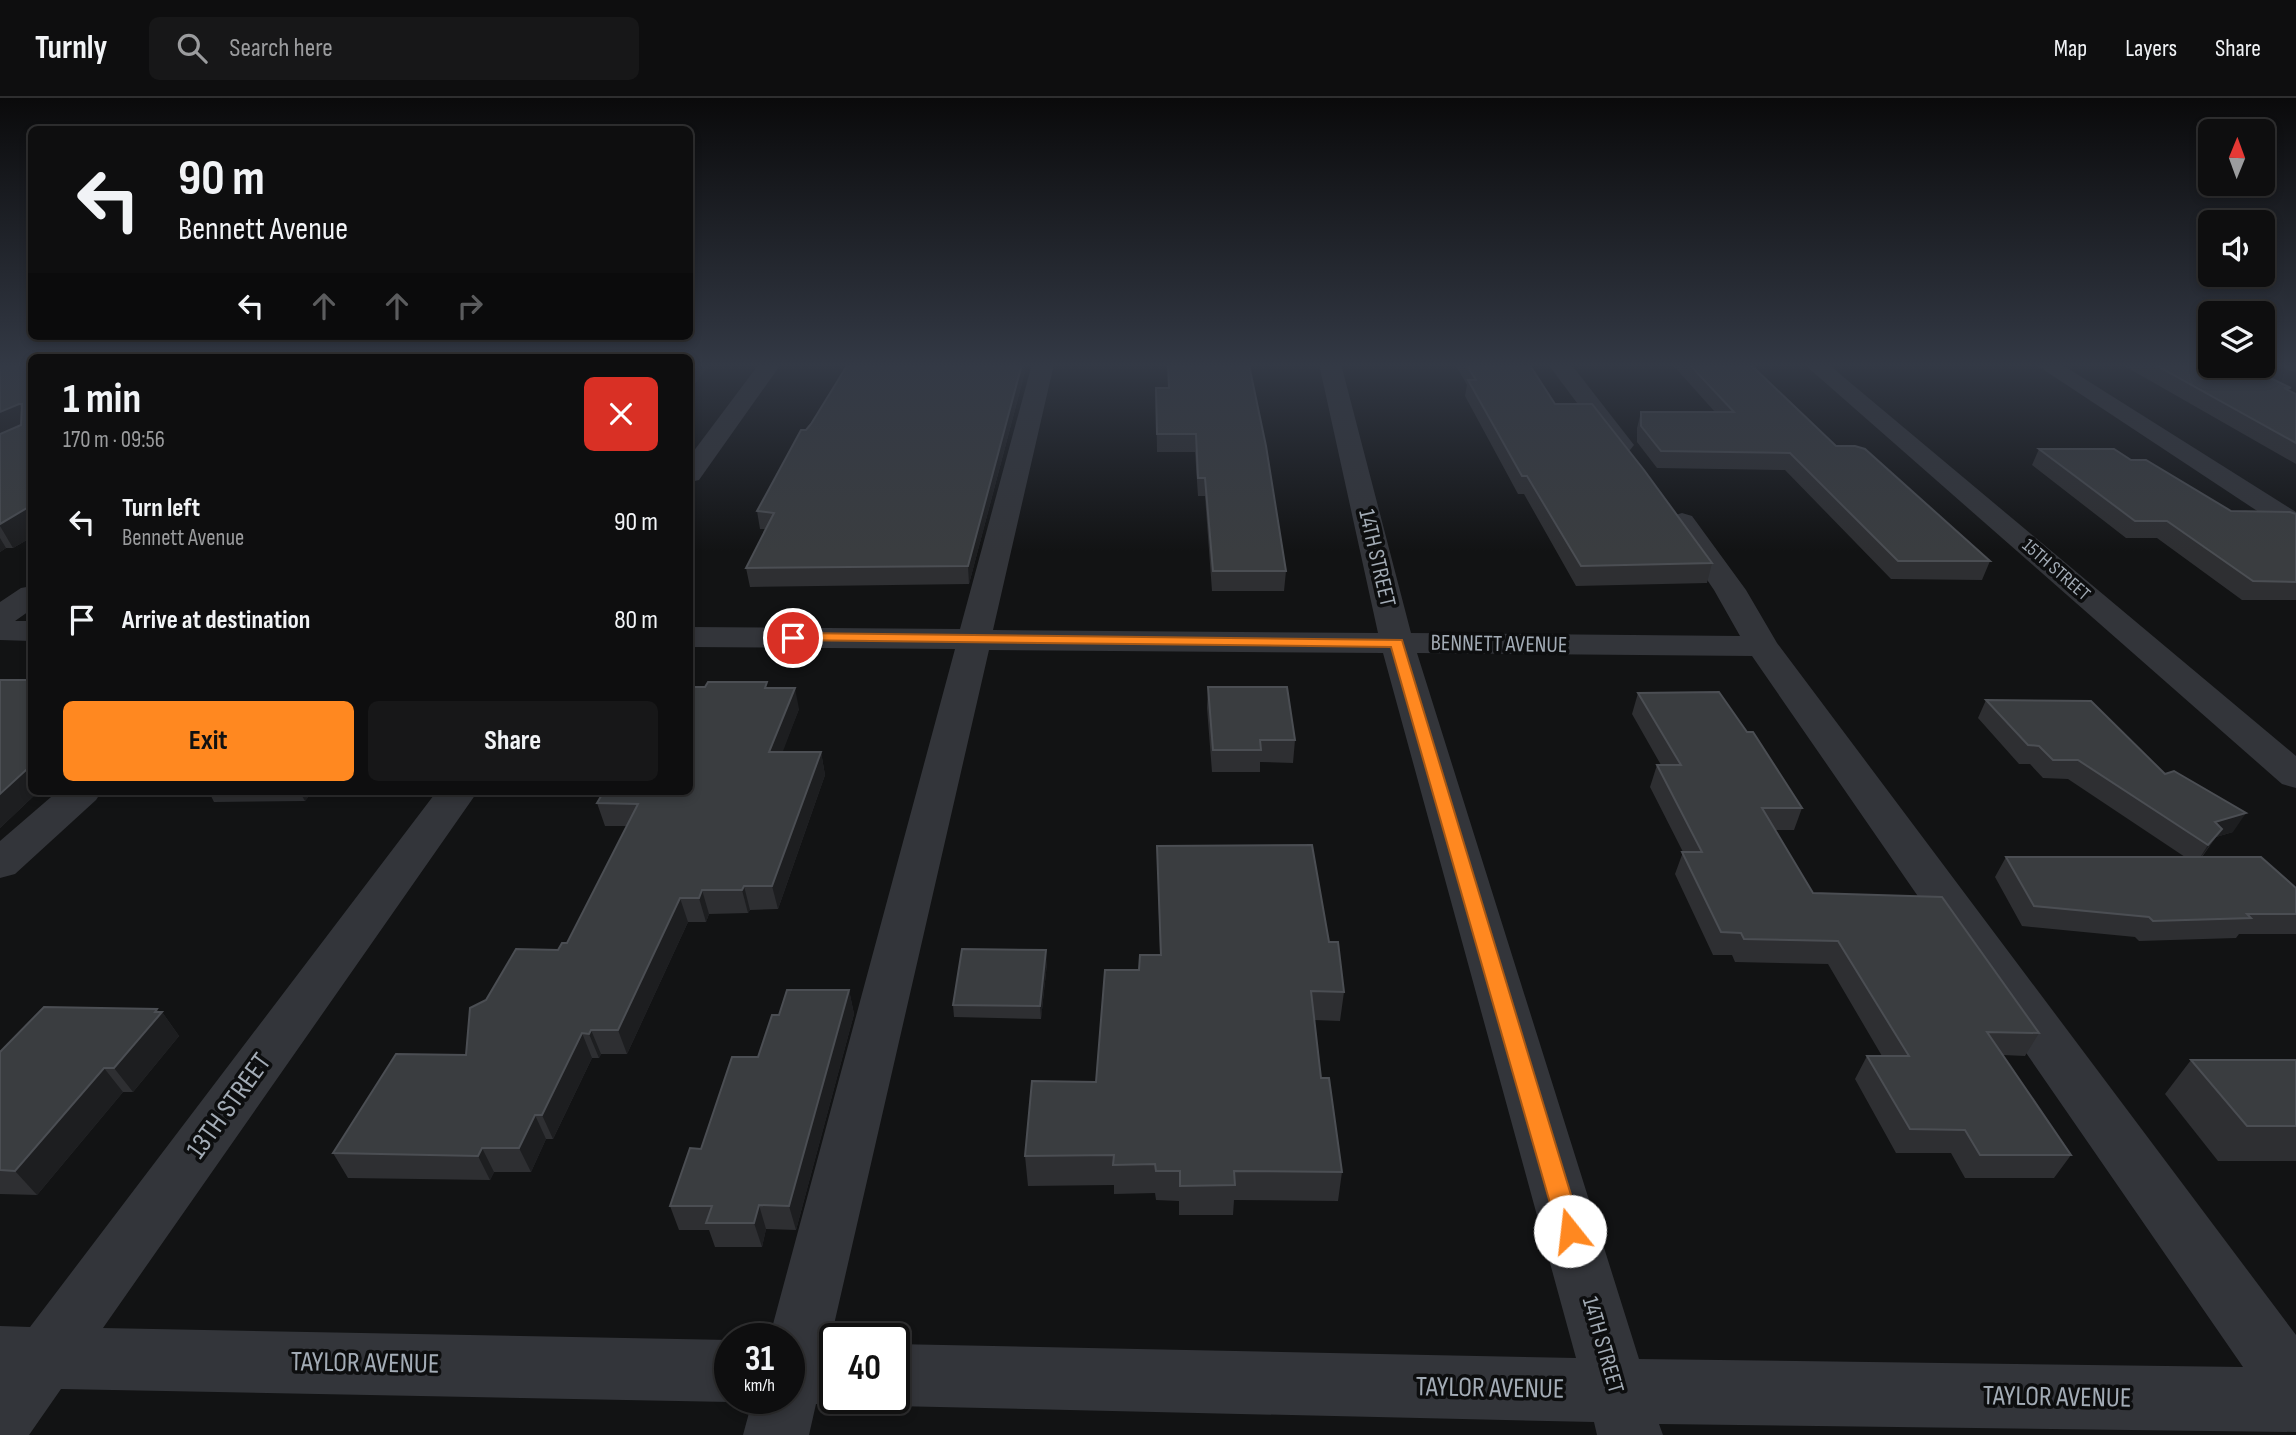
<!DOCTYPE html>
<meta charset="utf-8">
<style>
:root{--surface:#0e0e0f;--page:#171718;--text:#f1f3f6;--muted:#9b9c9e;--line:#2e2e2f;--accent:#ff8820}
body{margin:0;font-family:"Sofia Sans Condensed",sans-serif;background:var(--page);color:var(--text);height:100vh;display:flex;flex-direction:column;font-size:26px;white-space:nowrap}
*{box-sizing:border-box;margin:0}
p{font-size:23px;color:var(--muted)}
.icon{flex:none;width:38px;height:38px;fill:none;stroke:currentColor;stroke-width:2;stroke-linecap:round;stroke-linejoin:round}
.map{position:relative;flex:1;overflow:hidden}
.side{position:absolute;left:28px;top:256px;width:665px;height:441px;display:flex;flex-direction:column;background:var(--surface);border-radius:10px;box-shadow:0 4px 10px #0003,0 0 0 2px var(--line)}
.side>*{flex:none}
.top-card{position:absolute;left:28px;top:28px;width:665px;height:214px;border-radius:10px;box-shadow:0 4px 10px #0003,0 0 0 2px var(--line);background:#0e0e0f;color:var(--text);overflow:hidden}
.needle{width:46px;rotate:1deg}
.buttons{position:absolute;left:2198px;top:21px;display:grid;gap:14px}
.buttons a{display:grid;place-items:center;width:77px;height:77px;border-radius:10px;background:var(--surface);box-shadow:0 4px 10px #0003,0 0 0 2px var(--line);font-size:35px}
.speed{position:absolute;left:714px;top:1225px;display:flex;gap:14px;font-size:35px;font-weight:700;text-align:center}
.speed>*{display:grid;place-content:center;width:91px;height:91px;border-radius:50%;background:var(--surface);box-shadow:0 4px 10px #0003,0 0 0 2px var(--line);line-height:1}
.speed small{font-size:18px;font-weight:400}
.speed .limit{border:4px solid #111;border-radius:10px;background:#fff;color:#111}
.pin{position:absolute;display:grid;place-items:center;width:60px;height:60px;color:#fff;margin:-30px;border:4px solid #fff;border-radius:50%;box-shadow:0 2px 7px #0007}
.me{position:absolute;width:77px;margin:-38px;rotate:344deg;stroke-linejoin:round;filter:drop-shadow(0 0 5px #0008)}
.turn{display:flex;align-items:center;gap:24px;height:147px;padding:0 35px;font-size:32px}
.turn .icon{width:91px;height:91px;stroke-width:2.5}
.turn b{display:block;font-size:49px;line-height:60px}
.lanes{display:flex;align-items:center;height:66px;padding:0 35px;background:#0003;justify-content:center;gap:35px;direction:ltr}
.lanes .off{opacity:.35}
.round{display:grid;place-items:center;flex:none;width:74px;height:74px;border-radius:10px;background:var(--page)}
.summary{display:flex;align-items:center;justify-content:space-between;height:119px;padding:0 35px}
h1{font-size:42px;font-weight:700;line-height:52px}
.primary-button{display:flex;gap:14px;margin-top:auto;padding:14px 35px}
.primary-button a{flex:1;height:80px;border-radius:10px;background:var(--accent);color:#111;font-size:28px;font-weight:700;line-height:80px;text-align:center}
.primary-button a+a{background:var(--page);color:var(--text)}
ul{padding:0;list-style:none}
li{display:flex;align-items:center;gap:21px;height:98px;padding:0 35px}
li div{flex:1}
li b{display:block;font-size:26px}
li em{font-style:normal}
header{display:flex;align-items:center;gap:42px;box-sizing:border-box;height:98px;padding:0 35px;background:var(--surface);border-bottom:2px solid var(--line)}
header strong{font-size:33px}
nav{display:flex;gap:38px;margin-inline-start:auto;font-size:24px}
.search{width:490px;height:63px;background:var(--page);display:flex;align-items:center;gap:18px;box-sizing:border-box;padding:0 24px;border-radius:10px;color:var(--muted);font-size:26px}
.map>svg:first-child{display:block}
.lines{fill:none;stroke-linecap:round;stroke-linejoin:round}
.minor{fill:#33353a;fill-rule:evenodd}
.wall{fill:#2e2f32}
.shaded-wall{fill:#1d1e20}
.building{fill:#3a3d40;stroke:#4b4e53;stroke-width:2}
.route{fill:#ff8820;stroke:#a65815;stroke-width:2}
.labels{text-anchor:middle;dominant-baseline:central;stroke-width:7;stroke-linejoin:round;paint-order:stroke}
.far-street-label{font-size:19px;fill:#a3acb6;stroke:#0d0e0f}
.street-label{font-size:23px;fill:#a3acb6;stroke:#0d0e0f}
.near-street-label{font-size:28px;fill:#a3acb6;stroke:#0d0e0f}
</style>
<header>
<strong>Turnly</strong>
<div class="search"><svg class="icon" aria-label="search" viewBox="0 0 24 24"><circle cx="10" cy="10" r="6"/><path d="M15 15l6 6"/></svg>Search here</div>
<nav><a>Map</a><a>Layers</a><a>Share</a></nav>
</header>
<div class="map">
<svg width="2296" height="1337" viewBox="0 0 2296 1337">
<rect width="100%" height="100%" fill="#121314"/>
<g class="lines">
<g class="minor">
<path d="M 759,266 L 781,266 L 699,382 L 690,384 L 690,358 Z"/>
<path d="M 1032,266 L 1054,266 L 993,532 L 1378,535 L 1319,266 L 1341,266 L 1411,535 L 1740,538 L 1714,492 L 1668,424 L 1672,418 L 1682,415 L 1692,418 L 1746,492 L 1777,545 L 2296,1237 L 2296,1334 L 1659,1326 L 1663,1337 L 1597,1337 L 1594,1324 L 894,1308 L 874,1300 L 894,1300 L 894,1246 L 1576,1260 L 1383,555 L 989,552 L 830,1244 L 835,1244 L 835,1300 L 850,1300 L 835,1306 L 816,1306 L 809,1337 L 743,1337 L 753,1300 L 789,1300 L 789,1241 L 769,1241 L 955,551 L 690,549 L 690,529 L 960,531 ZM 1417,555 L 1752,558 L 2243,1269 L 1639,1261 Z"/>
<path d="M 1548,266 L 1571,266 L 1634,347 L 1630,352 L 1621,355 L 1612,352 Z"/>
<path d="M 1804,266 L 1828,266 L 2296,658 L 2296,690 L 2282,686 Z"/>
<path d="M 2035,266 L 2061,266 L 2296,414 L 2296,435 L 2286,432 Z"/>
<path d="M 2282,266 L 2296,266 L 2296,274 L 2285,271 Z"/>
<path d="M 32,488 L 32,511 L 15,523 L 32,523 L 32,543 L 0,542 L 0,504 L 21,490 Z"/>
<path d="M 58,693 L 102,693 L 96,702 L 15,776 L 0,780 L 0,743 Z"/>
<path d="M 437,693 L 478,693 L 103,1230 L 730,1242 L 730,1300 L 740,1300 L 730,1304 L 61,1291 L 29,1337 L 0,1337 L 0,1228 L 30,1229 Z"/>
</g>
</g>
<g class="wall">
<path d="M 0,266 L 32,266 L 32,439 L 13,450 L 6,450 L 0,454 Z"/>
<path d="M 848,266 L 1027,266 L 969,486 L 750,489 L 746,470 L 766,431 L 760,431 L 757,413 Z"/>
<path d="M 1455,266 L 1529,266 L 1555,306 L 1712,465 L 1707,485 L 1576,488 L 1524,396 L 1518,396 L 1465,298 L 1467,287 Z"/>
<path d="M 1672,266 L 1750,266 L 1836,348 L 1990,463 L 1982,482 L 1891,481 L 1785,372 L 1657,370 L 1637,344 L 1637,330 L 1641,314 L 1715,314 Z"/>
<path d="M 2121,266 L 2210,266 L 2291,290 L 2289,292 L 2296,296 L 2296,366 Z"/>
<path d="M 1168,267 L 1286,473 L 1284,493 L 1212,493 L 1205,398 L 1198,398 L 1195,354 L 1157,354 L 1156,290 L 1168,290 Z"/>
<path d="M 2039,351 L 2131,362 L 2231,413 L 2296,416 L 2296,502 L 2242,502 L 2157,440 L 2126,440 L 2032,367 Z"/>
<path d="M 0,582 L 32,582 L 32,693 L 39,693 L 0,730 Z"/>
<path d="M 1208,589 L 1295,642 L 1293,665 L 1260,664 L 1260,674 L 1212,674 L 1207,610 Z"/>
<path d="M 768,590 L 799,611 L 782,654 L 821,654 L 825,677 L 778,811 L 750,812 L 748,815 L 709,816 L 706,824 L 688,824 L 627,956 L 601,956 L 599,960 L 592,960 L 553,1041 L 546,1041 L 531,1074 L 494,1074 L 490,1082 L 348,1080 L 333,1055 L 466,957 L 486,902 L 558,852 L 567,845 L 627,728 L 605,728 L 597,705 Z"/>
<path d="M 1638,595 L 1747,634 L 1802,710 L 1794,732 L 1775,732 L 1813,795 L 2039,935 L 2025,958 L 2003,957 L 2071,1057 L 2054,1080 L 1965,1080 L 1951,1055 L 1896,1055 L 1855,981 L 1867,958 L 1882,958 L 1828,866 L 1735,864 L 1732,857 L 1713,857 L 1675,776 L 1683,754 L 1650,689 L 1657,667 L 1661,667 L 1632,616 Z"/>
<path d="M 1986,602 L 2165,676 L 2233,734 L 2216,739 L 2202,759 L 2296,790 L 2296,836 L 2239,836 L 2236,840 L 2139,843 L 2135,839 L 2022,828 L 1995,779 L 2006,759 L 2185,759 L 2068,681 L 2043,680 L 2030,666 L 2019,666 L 1978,620 Z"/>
<path d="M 124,693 L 313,693 L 305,703 L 214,704 L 209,694 Z"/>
<path d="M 1157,748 L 1329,844 L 1344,894 L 1340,923 L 1314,922 L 1321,980 L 1342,1074 L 1338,1103 L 1234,1102 L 1233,1117 L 1179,1117 L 1179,1103 L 1156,1102 L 1155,1095 L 1114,1096 L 1114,1087 L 1028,1088 L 1025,1058 L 1096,984 L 1139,872 L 1160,857 Z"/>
<path d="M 1047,865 L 1041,921 L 954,919 L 953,907 Z"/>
<path d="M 849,892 L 854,916 L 796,1132 L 766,1131 L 762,1149 L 715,1149 L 709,1132 L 679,1132 L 670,1108 L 701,1051 L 758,959 L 779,917 Z"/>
<path d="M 157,911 L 159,914 L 162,914 L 179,938 L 133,994 L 123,994 L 37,1097 L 0,1096 L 0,954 Z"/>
<path d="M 2191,962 L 2296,962 L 2296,1063 L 2218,1063 L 2165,996 Z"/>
</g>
<g class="shaded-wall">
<path d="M 694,266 L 711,266 L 690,292 L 690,272 Z"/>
<path d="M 1022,266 L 1027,266 L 969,486 L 968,468 Z"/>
<path d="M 19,306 L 31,327 L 0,340 L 0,314 Z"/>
<path d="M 32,407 L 32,439 L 13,450 L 0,428 L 0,426 Z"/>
<path d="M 0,440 L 6,450 L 0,454 Z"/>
<path d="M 795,590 L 799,611 L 774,677 L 769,654 Z"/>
<path d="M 821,654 L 825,677 L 778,811 L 772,788 Z"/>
<path d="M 26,672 L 32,680 L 32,693 L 39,693 L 0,730 L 0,696 Z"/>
<path d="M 299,693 L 313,693 L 305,703 Z"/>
<path d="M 2246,715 L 2233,734 L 2216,739 L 2196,766 L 2208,747 L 2215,724 Z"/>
<path d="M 744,788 L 750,812 L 748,815 L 742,792 Z"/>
<path d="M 702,792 L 709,816 L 706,824 L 699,800 Z"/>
<path d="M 680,800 L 688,824 L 627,956 L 618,932 Z"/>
<path d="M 1046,852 L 1047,865 L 1041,921 L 1040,908 Z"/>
<path d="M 849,892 L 854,916 L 796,1132 L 789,1108 Z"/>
<path d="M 157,911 L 161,916 L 162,914 L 179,938 L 133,994 L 114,970 Z"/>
<path d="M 591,932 L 601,956 L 599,960 L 589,936 Z"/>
<path d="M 582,935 L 592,960 L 553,1041 L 542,1017 Z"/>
<path d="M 104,970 L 123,994 L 37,1097 L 15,1073 Z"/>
<path d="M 535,1017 L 546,1041 L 531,1074 L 519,1050 Z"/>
<path d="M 482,1050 L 494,1074 L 490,1082 L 478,1058 Z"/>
<path d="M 759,1107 L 766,1131 L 762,1149 L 754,1125 Z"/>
</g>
<g class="building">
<path d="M 0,266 L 32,266 L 32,407 L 0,426 L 0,336 L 21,327 L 22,306 L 19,306 L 0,314 Z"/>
<path d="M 848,266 L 1022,266 L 968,468 L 746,470 L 774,415 L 757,413 L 801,332 L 806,332 L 811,326 Z"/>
<path d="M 1466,266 L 1529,266 L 1555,306 L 1592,306 L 1644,372 L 1712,465 L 1581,468 L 1527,378 L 1522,378 L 1468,282 L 1476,282 Z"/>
<path d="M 1689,266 L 1750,266 L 1836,348 L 1855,348 L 1865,351 L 1990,463 L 1898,463 L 1790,355 L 1661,353 L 1641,328 L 1641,314 L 1734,314 Z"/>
<path d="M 2154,266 L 2210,266 L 2210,268 L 2246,268 L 2291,290 L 2284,290 L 2296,296 L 2296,345 Z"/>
<path d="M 1168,267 L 1249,267 L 1266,348 L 1286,473 L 1213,473 L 1205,380 L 1198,380 L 1196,336 L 1157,336 L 1156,290 L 1169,290 Z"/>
<path d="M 2039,351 L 2114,351 L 2131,362 L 2146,362 L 2231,413 L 2290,414 L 2296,416 L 2296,484 L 2253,483 L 2167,423 L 2135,423 Z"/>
<path d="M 0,582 L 32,582 L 32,672 L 26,672 L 0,696 Z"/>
<path d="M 708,584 L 767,584 L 765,590 L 795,590 L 769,654 L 821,654 L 772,788 L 744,788 L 742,792 L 702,792 L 699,800 L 680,800 L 618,932 L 591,932 L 589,936 L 582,935 L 542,1017 L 535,1017 L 519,1050 L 482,1050 L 478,1058 L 333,1055 L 396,956 L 466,957 L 470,910 L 486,902 L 516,851 L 558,852 L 562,845 L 567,845 L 638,706 L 597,705 L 604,693 L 690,693 L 690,589 L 705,589 Z"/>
<path d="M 1208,589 L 1287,589 L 1295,642 L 1260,642 L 1261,652 L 1213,652 Z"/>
<path d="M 1719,594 L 1747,634 L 1753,634 L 1802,710 L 1762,710 L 1813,795 L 1942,799 L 2039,935 L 1987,934 L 2071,1057 L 1980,1057 L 1965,1032 L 1910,1031 L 1867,958 L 1909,958 L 1838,843 L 1744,841 L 1741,835 L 1721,834 L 1682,754 L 1702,754 L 1657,667 L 1681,667 L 1638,595 Z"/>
<path d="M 1986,602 L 2091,603 L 2165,676 L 2174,673 L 2246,715 L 2215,724 L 2222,731 L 2208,747 L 2078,662 L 2053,662 L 2039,648 L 2028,647 Z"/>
<path d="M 1312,747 L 1329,844 L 1338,844 L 1344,894 L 1311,893 L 1321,980 L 1329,980 L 1342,1074 L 1234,1073 L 1235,1087 L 1180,1088 L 1180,1073 L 1156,1073 L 1155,1066 L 1113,1067 L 1114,1057 L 1025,1058 L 1032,983 L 1096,984 L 1105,872 L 1139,872 L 1140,857 L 1161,857 L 1157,748 Z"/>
<path d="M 2006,759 L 2261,759 L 2296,790 L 2296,816 L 2247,816 L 2251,820 L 2153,823 L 2149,819 L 2034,808 Z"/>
<path d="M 962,851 L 1046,852 L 1040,908 L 953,907 Z"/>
<path d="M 787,892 L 849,892 L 789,1108 L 759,1107 L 754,1125 L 706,1125 L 712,1108 L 670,1108 L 690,1050 L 701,1051 L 732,959 L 758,959 L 772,917 L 779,917 Z"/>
<path d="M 44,909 L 157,911 L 155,914 L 162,914 L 114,970 L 104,970 L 15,1073 L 0,1072 L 0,954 Z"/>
<path d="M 2191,962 L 2296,962 L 2296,1028 L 2247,1028 Z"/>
</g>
<linearGradient id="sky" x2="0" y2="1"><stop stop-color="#0a0a0b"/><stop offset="0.59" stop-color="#333945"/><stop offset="1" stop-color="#333945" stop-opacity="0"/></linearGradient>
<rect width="2296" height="453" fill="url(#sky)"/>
<path class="route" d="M 793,535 L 1402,542 L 1582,1133 L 1578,1140 L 1570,1144 L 1561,1140 L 1558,1133 L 1391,549 L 788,542 L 786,540 Z"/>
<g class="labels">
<g class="far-street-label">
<text transform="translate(2056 472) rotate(41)">15TH STREET</text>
</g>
<g class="street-label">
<text transform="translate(1377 460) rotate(77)">14TH STREET</text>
<text transform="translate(1499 546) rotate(1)">BENNETT AVENUE</text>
<text transform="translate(1603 1247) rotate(74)">14TH STREET</text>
</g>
<g class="near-street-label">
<text transform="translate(229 1008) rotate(-54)">13TH STREET</text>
<text transform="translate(365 1265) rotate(1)">TAYLOR AVENUE</text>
<text transform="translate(1490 1290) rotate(1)">TAYLOR AVENUE</text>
<text transform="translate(2057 1299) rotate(1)">TAYLOR AVENUE</text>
</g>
</g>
</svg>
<div class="buttons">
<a><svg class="needle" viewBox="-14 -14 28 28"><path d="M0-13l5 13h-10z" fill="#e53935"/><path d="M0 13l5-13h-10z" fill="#9b9c9e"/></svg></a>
<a><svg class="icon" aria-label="sound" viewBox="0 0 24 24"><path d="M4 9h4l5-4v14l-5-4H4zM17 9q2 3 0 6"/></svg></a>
<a><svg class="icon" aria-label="layers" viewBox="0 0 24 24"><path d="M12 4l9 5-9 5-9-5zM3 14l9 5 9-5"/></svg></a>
</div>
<div class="speed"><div>31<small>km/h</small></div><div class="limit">40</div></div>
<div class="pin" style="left:793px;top:540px;background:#d93025"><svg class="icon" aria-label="arrive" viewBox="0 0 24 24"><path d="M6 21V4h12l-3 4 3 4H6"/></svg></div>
<svg class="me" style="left:1570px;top:1133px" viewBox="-20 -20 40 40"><circle r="19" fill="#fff"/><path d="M0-13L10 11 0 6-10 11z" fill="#ff8820"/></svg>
<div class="top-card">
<div class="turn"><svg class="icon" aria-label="left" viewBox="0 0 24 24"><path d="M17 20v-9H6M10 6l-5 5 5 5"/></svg><div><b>90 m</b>Bennett Avenue</div></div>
<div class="lanes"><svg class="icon" aria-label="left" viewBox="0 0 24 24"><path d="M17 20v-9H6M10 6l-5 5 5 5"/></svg><svg class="icon off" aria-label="ahead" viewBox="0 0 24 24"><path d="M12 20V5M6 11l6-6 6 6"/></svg><svg class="icon off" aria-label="ahead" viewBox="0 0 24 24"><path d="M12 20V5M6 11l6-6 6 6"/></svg><svg class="icon off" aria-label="right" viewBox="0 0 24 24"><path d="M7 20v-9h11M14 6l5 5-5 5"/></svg></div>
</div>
<section class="side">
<div class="summary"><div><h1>1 min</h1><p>170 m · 09:56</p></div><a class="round" style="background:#d93025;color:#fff"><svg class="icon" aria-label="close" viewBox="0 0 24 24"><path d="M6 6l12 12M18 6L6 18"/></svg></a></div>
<ul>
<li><svg class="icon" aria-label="left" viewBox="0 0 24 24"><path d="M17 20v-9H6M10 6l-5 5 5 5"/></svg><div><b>Turn left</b><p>Bennett Avenue</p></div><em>90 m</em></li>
<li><svg class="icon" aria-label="arrive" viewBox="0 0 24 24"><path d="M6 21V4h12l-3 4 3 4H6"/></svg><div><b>Arrive at destination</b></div><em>80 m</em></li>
</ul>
<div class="primary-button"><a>Exit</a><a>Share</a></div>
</section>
</div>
